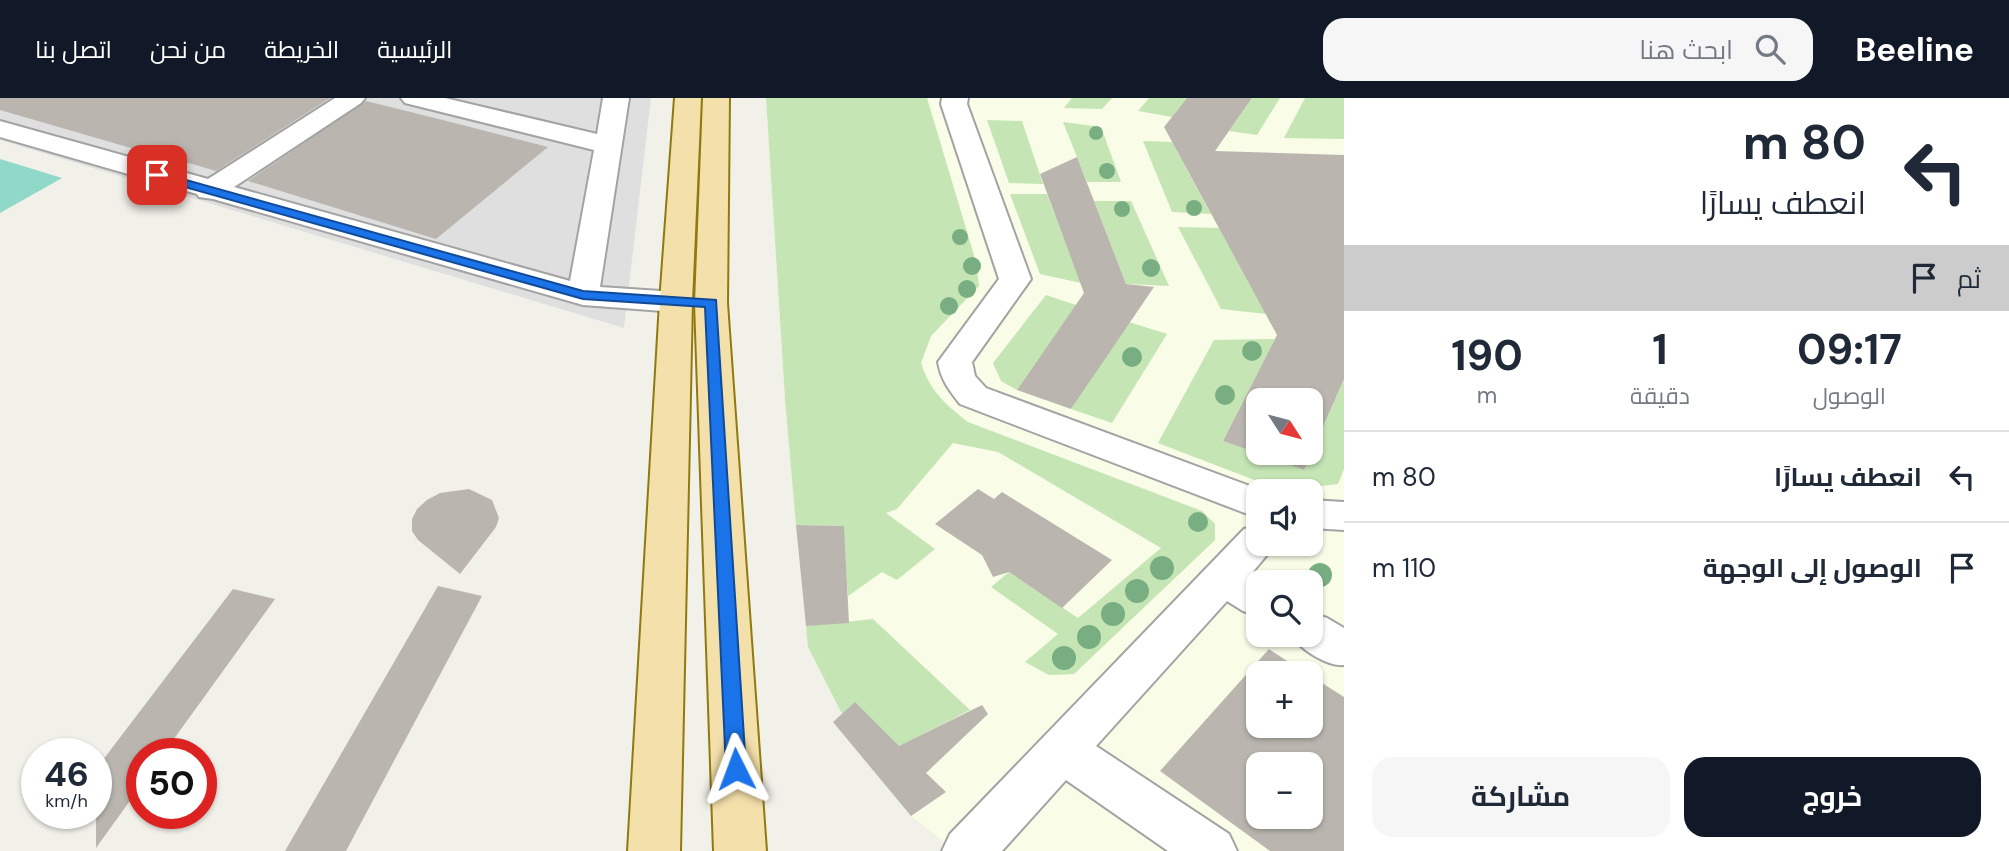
<!DOCTYPE html>
<html lang="ar">
<meta charset="utf-8">
<style>
:root{--surface:#fff;--page:#f6f6f7;--text:#1f2937;--muted:#747a83;--line:#e0e1e3;--accent:#111827}
body{margin:0;font-family:"DM Sans",Cairo,sans-serif;background:var(--page);color:var(--text);direction:rtl;height:100vh;display:flex;flex-direction:column;font-size:26px;white-space:nowrap}
*{box-sizing:border-box;margin:0}
p{font-size:23px;color:var(--muted)}
.icon{flex:none;width:38px;height:38px;fill:none;stroke:currentColor;stroke-width:2;stroke-linecap:round;stroke-linejoin:round}
.map{position:relative;flex:1;overflow:hidden;direction:ltr}
.side{display:flex;flex-direction:column;background:var(--surface);width:665px}
.side>*{flex:none}
.top-card{background:#fff;color:var(--text);overflow:hidden}
.needle{width:46px;rotate:126deg}
.tools{position:absolute;left:1246px;top:290px;display:grid;gap:14px}
.tools a{display:grid;place-items:center;width:77px;height:77px;border-radius:14px;background:var(--surface);box-shadow:0 2px 5px #0004;font-size:35px}
.speed{position:absolute;left:21px;top:640px;display:flex;gap:14px;font-size:35px;font-weight:700;text-align:center}
.speed>*{display:grid;place-content:center;width:91px;height:91px;border-radius:50%;background:var(--surface);box-shadow:0 2px 5px #0004;line-height:1}
.speed small{font-size:18px;font-weight:400}
.speed .limit{border:10px solid #d22;background:#fff;color:#111}
.pin{position:absolute;display:grid;place-items:center;width:60px;height:60px;color:#fff;margin:-30px;border-radius:14px;box-shadow:0 4px 10px #0006}
.me{position:absolute;width:77px;margin:-38px;rotate:357deg;stroke-linejoin:round;filter:drop-shadow(0 0 5px #0008)}
.turn{display:flex;align-items:center;gap:24px;height:147px;padding:0 28px;font-size:32px}
.turn .icon{width:91px;height:91px;stroke-width:2.5}
.turn b{display:block;font-size:49px;line-height:60px}
.then{display:flex;align-items:center;height:66px;padding:0 28px;background:#0003;gap:14px;font-size:26px}
.eta{display:flex;justify-content:space-evenly;align-items:center;height:119px;text-align:center}
.eta b{font-size:42px;font-weight:700;line-height:49px}
.primary-button{display:flex;gap:14px;margin-top:auto;padding:14px 28px}
.primary-button a{flex:1;height:80px;border-radius:21px;background:var(--accent);color:#fff;font-size:28px;font-weight:700;line-height:80px;text-align:center}
.primary-button a+a{background:var(--page);color:var(--text)}
ul{padding:0;list-style:none}
li{display:flex;align-items:center;gap:21px;height:91px;padding:0 28px;border-top:2px solid var(--line)}
li div{flex:1}
li b{display:block;font-size:26px}
li em{font-style:normal}
header{display:flex;align-items:center;gap:42px;box-sizing:border-box;height:98px;padding:0 35px;background:var(--accent);color:#fff}
header strong{font-size:33px}
nav{display:flex;gap:38px;margin-inline-start:auto;font-size:24px}
.search{width:490px;height:63px;background:var(--page);display:flex;align-items:center;gap:18px;box-sizing:border-box;padding:0 24px;border-radius:21px;color:var(--muted);font-size:26px}
main{display:flex;flex:1;min-height:0}
.map>svg:first-child{display:block}
.residential{fill:#dfdfdf}
.education{fill:#f9fce7;fill-rule:evenodd}
.grass{fill:#c5e5b5}
.pitch{fill:#90d8c7}
.building{fill:#bab6af;fill-rule:evenodd}
.lines{fill:none;stroke-linecap:round;stroke-linejoin:round}
.minor-casing{stroke:#a3a3a3;stroke-width:4}
.major-casing{stroke:#907a0f;stroke-width:4}
.minor{fill:#fff;fill-rule:evenodd}
.major{fill:#f4e0ab;fill-rule:evenodd}
.tree{fill:#79ae83}
.route{fill:#1a73e8;stroke:#114b97;stroke-width:2}
</style>
<header>
<strong>Beeline</strong>
<div class="search"><svg class="icon" aria-label="search" viewBox="0 0 24 24"><circle cx="10" cy="10" r="6"/><path d="M15 15l6 6"/></svg>ابحث هنا</div>
<nav><a>الرئيسية</a><a>الخريطة</a><a>من نحن</a><a>اتصل بنا</a></nav>
</header>
<main>
<section class="side">
<div class="top-card">
<div class="turn"><svg class="icon" aria-label="left" viewBox="0 0 24 24"><path d="M17 20v-9H6M10 6l-5 5 5 5"/></svg><div><b>80 m</b>انعطف يسارًا</div></div>
<div class="then">ثم<svg class="icon" aria-label="arrive" viewBox="0 0 24 24"><path d="M6 21V4h12l-3 4 3 4H6"/></svg></div>
</div>
<div class="eta">
<div><b>09:17</b><p>الوصول</p></div>
<div><b>1</b><p>دقيقة</p></div>
<div><b>190</b><p>m</p></div>
</div>
<ul>
<li><svg class="icon" aria-label="left" viewBox="0 0 24 24"><path d="M17 20v-9H6M10 6l-5 5 5 5"/></svg><div><b>انعطف يسارًا</b></div><em>80 m</em></li>
<li><svg class="icon" aria-label="arrive" viewBox="0 0 24 24"><path d="M6 21V4h12l-3 4 3 4H6"/></svg><div><b>الوصول إلى الوجهة</b></div><em>110 m</em></li>
</ul>
<div class="primary-button"><a>خروج</a><a>مشاركة</a></div>
</section>
<div class="map">
<svg width="1344" height="753" viewBox="0 0 1344 753">
<rect width="100%" height="100%" fill="#f1f0e9"/>
<path class="residential" d="M 0,0 L 651,0 L 624,230 L 0,42 Z"/>
<path class="education" d="M 766,0 L 1344,0 L 1344,753 L 955,753 L 911,718 L 867,665 L 808,549 L 785,301 ZM 1258,303 L 1311,303 L 1311,355 L 1258,355 ZM 1258,394 L 1311,394 L 1311,446 L 1258,446 ZM 1258,485 L 1311,485 L 1311,537 L 1258,537 ZM 1258,576 L 1311,576 L 1311,628 L 1258,628 ZM 1258,667 L 1311,667 L 1311,719 L 1258,719 Z"/>
<g class="grass">
<path d="M 766,0 L 927,0 L 976,164 L 979,188 L 931,238 L 921,265 C 930,293 945,306 968,324 L 1202,413 L 1215,426 L 1215,442 L 1074,576 L 1049,577 L 1025,564 L 1058,536 L 991,489 L 1009,474 L 1078,520 L 1161,450 L 998,354 L 953,345 L 897,411 L 886,415 L 935,451 L 897,482 L 882,474 L 848,498 L 843,428 L 796,427 L 785,301 Z"/>
<path d="M 1072,0 L 1112,0 L 1102,11 L 1064,10 Z"/>
<path d="M 1149,0 L 1187,0 L 1172,19 L 1138,13 Z"/>
<path d="M 1252,0 L 1280,0 L 1257,37 L 1229,33 Z"/>
<path d="M 1305,0 L 1344,0 L 1344,41 L 1284,40 Z"/>
<path d="M 987,22 L 1022,23 L 1043,86 L 1009,85 Z"/>
<path d="M 1063,24 L 1101,29 L 1121,84 L 1087,84 Z"/>
<path d="M 1143,43 L 1172,44 L 1211,116 L 1172,114 Z"/>
<path d="M 1010,96 L 1047,96 L 1081,185 L 1040,176 Z"/>
<path d="M 1094,103 L 1131,103 L 1169,188 L 1126,186 Z"/>
<path d="M 1178,129 L 1219,130 L 1266,216 L 1221,211 Z"/>
<path d="M 1046,197 L 1076,207 L 1017,292 L 1001,283 L 993,265 Z"/>
<path d="M 1129,224 L 1167,236 L 1112,325 L 1071,311 Z"/>
<path d="M 1275,241 L 1223,343 L 1304,372 L 1344,281 L 1344,371 L 1338,386 L 1312,389 L 1270,388 L 1158,345 L 1214,242 Z"/>
<path d="M 873,521 L 970,612 L 867,665 L 808,549 L 806,528 Z"/>
</g>
<path class="pitch" d="M 0,61 L 62,80 L 0,115 Z"/>
<g class="building">
<path d="M 0,0 L 330,0 L 216,73 L 189,65 L 186,66 L 0,12 Z"/>
<path d="M 1187,0 L 1252,0 L 1215,53 L 1344,57 L 1344,281 L 1304,372 L 1223,343 L 1277,237 L 1164,29 ZM 1258,303 L 1311,303 L 1311,355 L 1258,355 Z"/>
<path d="M 366,3 L 439,21 L 548,49 L 436,141 L 248,83 Z"/>
<path d="M 1077,59 L 1126,186 L 1154,189 L 1071,311 L 1017,292 L 1084,195 L 1040,76 Z"/>
<path d="M 469,391 L 492,402 L 499,420 L 496,429 L 460,476 L 418,442 L 412,433 L 412,421 L 417,411 L 427,402 L 440,395 Z"/>
<path d="M 978,391 L 994,401 L 1002,394 L 1112,462 L 1062,510 L 1009,474 L 993,479 L 982,457 L 935,426 Z"/>
<path d="M 796,427 L 844,428 L 849,525 L 806,528 Z"/>
<path d="M 438,488 L 482,498 L 346,753 L 285,753 Z"/>
<path d="M 233,491 L 275,501 L 163,656 L 142,656 L 142,686 L 96,750 L 96,671 Z"/>
<path d="M 1269,551 L 1307,576 L 1258,576 L 1258,628 L 1311,628 L 1311,578 L 1344,599 L 1344,753 L 1270,753 L 1160,673 ZM 1258,667 L 1311,667 L 1311,719 L 1258,719 Z"/>
<path d="M 855,604 L 899,648 L 982,607 L 988,616 L 926,675 L 946,694 L 911,718 L 833,624 Z"/>
</g>
<g class="lines">
<g class="minor-casing">
<g id="minor">
<path d="M 335,0 L 365,0 L 361,5 L 234,89 L 570,183 L 594,52 L 405,5 L 401,0 L 445,0 L 597,36 L 603,0 L 629,0 L 600,189 L 676,194 L 687,197 L 692,204 L 687,211 L 676,214 L 583,207 L 213,101 L 199,99 L 197,96 L 0,39 L 0,23 L 208,81 Z"/>
<path d="M 942,0 L 968,0 L 967,6 L 1031,181 L 972,264 L 975,278 L 986,290 L 1266,394 L 1258,394 L 1258,420 L 960,306 C 949,292 941,282 938,264 L 999,181 L 941,6 Z"/>
<path d="M 1311,402 L 1344,404 L 1344,432 L 1311,430 Z"/>
<path d="M 1258,427 L 1258,446 L 1276,446 L 1251,476 L 1266,485 L 1258,485 L 1258,518 L 1243,513 L 1227,503 L 1096,648 L 1229,736 L 1237,753 L 1168,753 L 1066,682 L 1002,753 L 942,753 L 950,736 L 1244,431 Z"/>
<path d="M 1311,515 L 1327,520 L 1344,530 L 1344,567 C 1328,569 1299,551 1292,537 L 1311,537 Z"/>
</g>
</g>
<g class="major-casing">
<g id="major">
<path d="M 675,0 L 701,0 L 692,204 L 680,753 L 628,753 L 660,204 Z"/>
<path d="M 703,0 L 729,0 L 727,205 L 766,753 L 714,753 L 695,205 Z"/>
</g>
</g>
<use href="#minor" class="minor"/>
<use href="#major" class="major"/>
</g>
<g class="tree">
<circle cx="1096" cy="35" r="7"/>
<circle cx="1107" cy="73" r="8"/>
<circle cx="1194" cy="110" r="8"/>
<circle cx="1122" cy="111" r="8"/>
<circle cx="960" cy="139" r="8"/>
<circle cx="972" cy="168" r="9"/>
<circle cx="1151" cy="170" r="9"/>
<circle cx="967" cy="191" r="9"/>
<circle cx="949" cy="208" r="9"/>
<circle cx="1252" cy="253" r="10"/>
<circle cx="1132" cy="259" r="10"/>
<circle cx="1225" cy="297" r="10"/>
<circle cx="1198" cy="424" r="10"/>
<circle cx="1162" cy="470" r="12"/>
<circle cx="1320" cy="477" r="12"/>
<circle cx="1137" cy="493" r="12"/>
<circle cx="1113" cy="516" r="12"/>
<circle cx="1089" cy="539" r="12"/>
<circle cx="1064" cy="560" r="12"/>
</g>
<path class="route" d="M 153,75 L 161,75 L 583,193 L 716,202 L 746,671 L 743,677 L 736,680 L 729,677 L 726,671 L 705,209 L 583,201 L 153,80 Z"/>
</svg>
<div class="tools">
<a><svg class="needle" viewBox="-14 -14 28 28"><path d="M0-13l5 13h-10z" fill="#e53935"/><path d="M0 13l5-13h-10z" fill="#747a83"/></svg></a>
<a><svg class="icon" aria-label="sound" viewBox="0 0 24 24"><path d="M4 9h4l5-4v14l-5-4H4zM17 9q2 3 0 6"/></svg></a>
<a><svg class="icon" aria-label="search" viewBox="0 0 24 24"><circle cx="10" cy="10" r="6"/><path d="M15 15l6 6"/></svg></a>
<a>+</a>
<a>−</a>
</div>
<div class="speed"><div>46<small>km/h</small></div><div class="limit">50</div></div>
<div class="pin" style="left:157px;top:77px;background:#d93025"><svg class="icon" aria-label="arrive" viewBox="0 0 24 24"><path d="M6 21V4h12l-3 4 3 4H6"/></svg></div>
<svg class="me" style="left:736px;top:671px" viewBox="-20 -20 40 40"><path d="M0-17L14 15 0 8-14 15z" fill="#1a73e8" stroke="#fff" stroke-width="4"/></svg>
</div>
</main>
